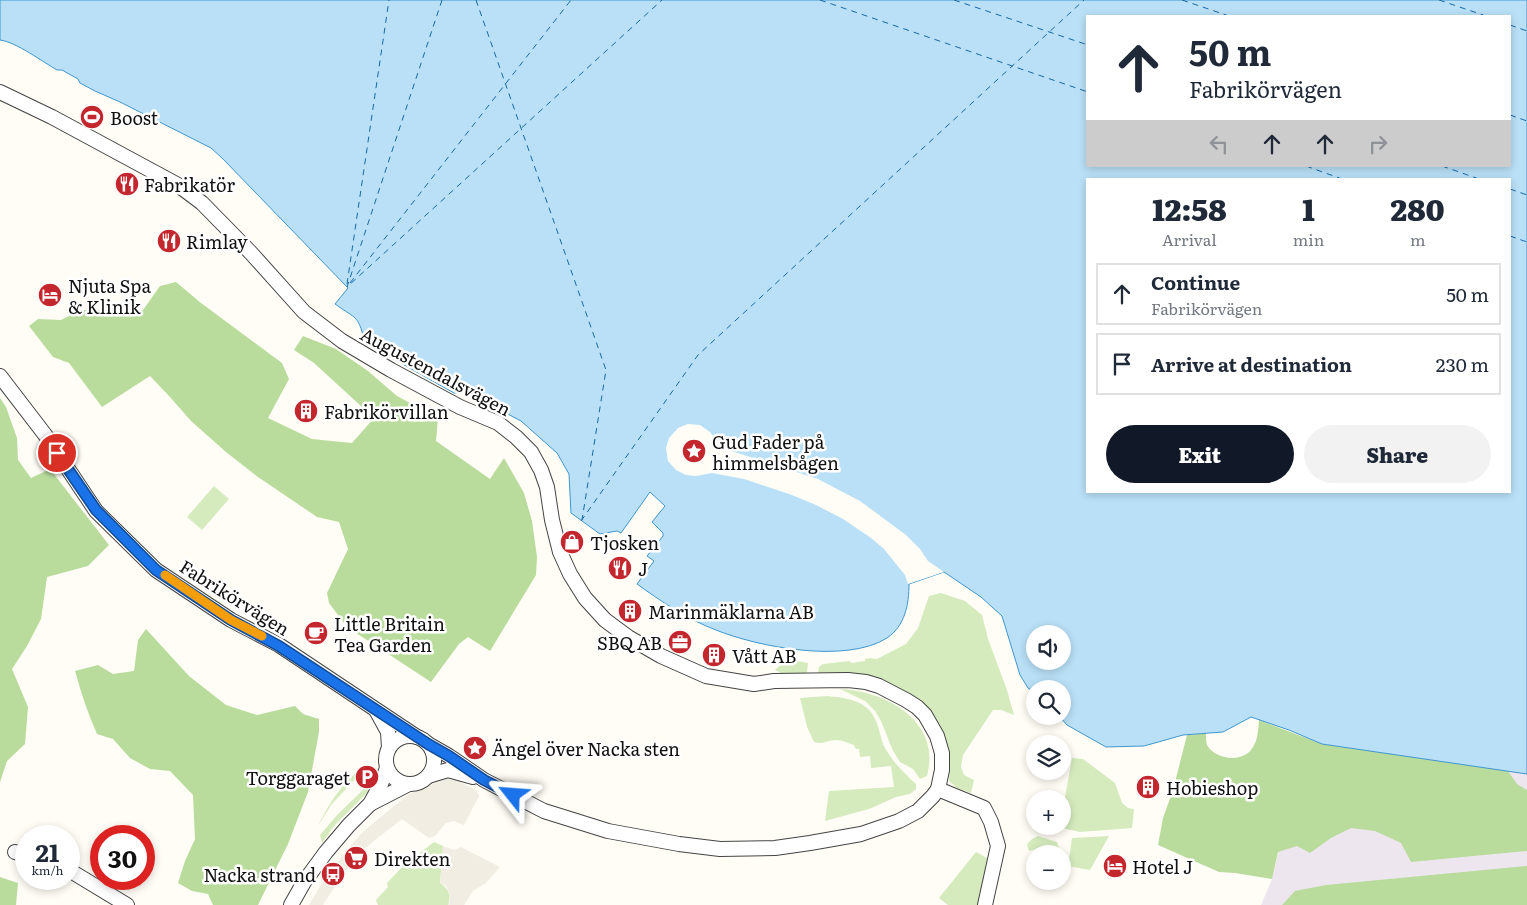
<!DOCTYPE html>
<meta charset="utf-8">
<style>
:root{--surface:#fff;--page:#f2f2f3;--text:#1f2937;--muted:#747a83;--line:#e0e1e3;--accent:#111827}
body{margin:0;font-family:Literata,serif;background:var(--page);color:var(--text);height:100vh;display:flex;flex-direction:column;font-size:19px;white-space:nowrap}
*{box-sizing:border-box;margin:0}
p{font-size:16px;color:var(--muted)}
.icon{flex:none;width:28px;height:28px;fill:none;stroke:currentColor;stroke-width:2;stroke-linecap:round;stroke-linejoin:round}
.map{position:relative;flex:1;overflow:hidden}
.drawer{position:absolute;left:1086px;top:178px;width:425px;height:315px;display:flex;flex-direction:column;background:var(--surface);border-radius:0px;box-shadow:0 2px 8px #0003}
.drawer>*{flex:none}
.banner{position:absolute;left:1086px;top:15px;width:425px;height:152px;border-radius:0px;box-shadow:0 2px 8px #0003;background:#fff;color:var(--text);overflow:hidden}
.tools{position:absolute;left:1026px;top:625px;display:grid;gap:10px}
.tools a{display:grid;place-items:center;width:45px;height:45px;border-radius:50%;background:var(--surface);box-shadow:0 2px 8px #0003;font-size:25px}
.speed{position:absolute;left:15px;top:825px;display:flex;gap:10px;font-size:25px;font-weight:700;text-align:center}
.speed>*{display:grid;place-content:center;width:65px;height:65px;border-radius:50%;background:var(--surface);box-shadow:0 2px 8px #0003;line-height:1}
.speed small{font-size:12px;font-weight:400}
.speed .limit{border:8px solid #d22;background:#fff;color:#111}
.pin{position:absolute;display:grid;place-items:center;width:42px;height:42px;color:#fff;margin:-21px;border:2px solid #fff;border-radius:50%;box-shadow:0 1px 5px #0007}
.me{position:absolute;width:55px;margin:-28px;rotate:298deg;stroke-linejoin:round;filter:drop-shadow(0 0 4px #0008)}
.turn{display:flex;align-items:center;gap:18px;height:105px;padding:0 20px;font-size:22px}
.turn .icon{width:65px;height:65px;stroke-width:2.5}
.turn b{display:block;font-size:35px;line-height:42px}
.lanes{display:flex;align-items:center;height:48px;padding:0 20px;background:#0003;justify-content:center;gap:25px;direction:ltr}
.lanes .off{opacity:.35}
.eta{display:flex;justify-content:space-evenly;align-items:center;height:85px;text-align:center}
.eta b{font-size:30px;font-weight:800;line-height:35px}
.action{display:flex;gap:10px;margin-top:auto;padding:10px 20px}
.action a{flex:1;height:58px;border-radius:30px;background:var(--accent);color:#fff;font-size:20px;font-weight:800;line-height:58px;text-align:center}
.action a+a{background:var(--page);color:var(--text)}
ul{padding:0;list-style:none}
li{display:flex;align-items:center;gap:15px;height:62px;margin:0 10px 8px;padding:0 10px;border:2px solid var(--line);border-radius:0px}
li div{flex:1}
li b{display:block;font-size:19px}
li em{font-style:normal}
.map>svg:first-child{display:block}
.industrial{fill:#eee6ef}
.green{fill:#d5ebbd}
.forest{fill:#b9dc9c}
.plaza{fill:#f1ede2}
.water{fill:#b9e0f7;stroke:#3f96cf;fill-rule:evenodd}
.pier{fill:#fffdf5}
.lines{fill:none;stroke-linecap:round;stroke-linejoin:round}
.ferry{stroke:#1768a6;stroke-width:1;stroke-dasharray:6 5;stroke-linecap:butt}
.minor-casing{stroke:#444;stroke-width:16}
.minor{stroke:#fff;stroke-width:14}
.route-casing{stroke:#114b97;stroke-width:12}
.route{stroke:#1a73e8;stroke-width:9}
.slow{stroke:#f59e0b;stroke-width:9}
.labels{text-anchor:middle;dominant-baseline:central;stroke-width:5;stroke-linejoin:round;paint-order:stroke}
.poi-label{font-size:18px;fill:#111;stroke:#fff;text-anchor:start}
.street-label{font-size:18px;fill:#111;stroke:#fff}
</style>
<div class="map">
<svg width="1527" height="905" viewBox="0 0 1527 905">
<rect width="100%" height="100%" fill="#fffdf5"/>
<path class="industrial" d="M 1306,737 L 1322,744 L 1527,774 L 1527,905 L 1261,905 L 1272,879 Z"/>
<g class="green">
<path d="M 214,486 L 229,499 L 202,530 L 187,517 Z"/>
<path d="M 941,593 L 965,601 L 982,615 L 988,639 L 1007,690 L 1014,715 L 1001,710 L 993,710 L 963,755 L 961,767 L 964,775 L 974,780 L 971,793 L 957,788 L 949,781 L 950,757 L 945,735 L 940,725 L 928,708 L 818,674 L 819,667 L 823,664 L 850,661 L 851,663 L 865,661 L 865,659 L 870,658 L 877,659 L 906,644 L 918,628 L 929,596 Z"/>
<path d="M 797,661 L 808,663 L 807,673 L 783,674 L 775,670 C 781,663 788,662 797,661 Z"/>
<path d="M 840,689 C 886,691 942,721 927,776 L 920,779 L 913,769 L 900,762 L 893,751 L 881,721 L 875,711 L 865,701 Z"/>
<path d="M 828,696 C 846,698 867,700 875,719 C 880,728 880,739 885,748 C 893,762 904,773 916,784 L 916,789 L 910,794 L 896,797 L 869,809 L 825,821 L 829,791 L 894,787 L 891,766 L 871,768 L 870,756 L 860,757 L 859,749 L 856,749 L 854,745 C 848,743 842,740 836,740 C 827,740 824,745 814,742 L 807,727 L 800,698 Z"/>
<path d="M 1072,758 L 1083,759 L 1115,783 L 1122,803 L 1128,808 L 1134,809 L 1132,828 L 1080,832 L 1057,827 L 1062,826 L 1063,809 Z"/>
<path d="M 359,770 L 378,777 L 372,788 L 334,826 L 322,843 L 320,835 L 338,814 L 365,788 L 356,778 L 331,805 L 318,826 C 328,805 341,785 359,770 Z"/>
<path d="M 1038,836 L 1057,842 L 1060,851 L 1060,854 L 1049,854 L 1049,850 L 1040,848 L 1029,851 L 1027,844 L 1032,839 Z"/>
<path d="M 1109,836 L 1090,870 L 1068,866 L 1072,838 Z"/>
<path d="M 434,842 L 443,846 L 440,883 C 448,888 452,895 448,905 L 378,905 L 376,900 L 388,887 L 387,883 L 404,865 Z"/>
<path d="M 976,852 L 987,858 L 986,870 L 979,905 L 948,905 L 939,898 Z"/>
</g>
<g class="forest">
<path d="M 176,282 L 201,303 L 282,363 L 289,379 L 268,418 L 312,439 L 352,443 L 374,418 L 314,363 L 294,350 L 303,336 L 336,349 L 368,371 L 397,396 L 438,418 L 436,441 L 490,479 L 504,458 L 524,493 L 532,521 L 537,557 L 536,575 L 490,651 L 468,637 L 459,644 L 431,682 L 347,627 L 329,603 L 327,593 L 348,549 L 339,522 L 317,517 L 258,477 L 226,452 L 191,421 L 170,397 L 150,376 L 102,407 L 69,363 L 53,357 L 29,326 L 38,319 L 61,320 L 81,310 L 143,310 L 160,286 Z"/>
<path d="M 0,398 L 6,407 L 17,438 L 18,460 L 31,478 L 50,469 L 109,545 L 88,566 L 47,577 L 41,619 L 27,646 L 12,669 L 28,707 L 25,744 L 7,761 L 0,782 Z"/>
<path d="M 146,629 L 189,676 L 226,705 L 257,715 L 295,706 L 303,714 L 319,719 L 319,732 L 308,792 L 288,844 L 258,905 L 213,905 L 208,894 L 192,891 L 178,883 L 185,861 L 195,839 L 193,795 L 170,771 L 150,769 L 130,758 L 113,739 L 97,734 C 88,714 81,693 75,671 L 98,665 L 113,674 L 134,671 L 138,640 Z"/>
<path d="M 1259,720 L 1322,744 L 1508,771 L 1517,784 L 1527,790 L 1527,851 L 1411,862 L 1401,843 L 1375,831 L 1351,828 L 1331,838 L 1310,853 L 1297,846 L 1278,852 L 1272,879 L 1235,873 L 1219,872 L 1158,845 L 1163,818 L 1173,790 L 1187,735 L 1206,733 C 1206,737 1206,742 1207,745 C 1215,759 1240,763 1251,750 C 1258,741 1258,731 1259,720 Z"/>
<path d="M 1527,866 L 1527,905 L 1282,905 L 1295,891 L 1326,885 Z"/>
<path d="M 0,877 L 18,883 L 16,905 L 0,905 Z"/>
</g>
<g class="plaza">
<path d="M 449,776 L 477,791 L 479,796 L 464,825 L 454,821 L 446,823 L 435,836 L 429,838 L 402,819 L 370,844 L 356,858 L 341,877 L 323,905 L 309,905 L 322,883 L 340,859 L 359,836 L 371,825 L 409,794 L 426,788 L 441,778 Z"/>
<path d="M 443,846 L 454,850 L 461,847 L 500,867 L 486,883 L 473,891 L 464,905 L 448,905 L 450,900 L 449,892 L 446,886 L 440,883 Z"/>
</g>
<path class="water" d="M 0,0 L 1527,0 L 1527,774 L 1322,744 L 1289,730 L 1251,717 L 1223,732 L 1183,735 L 1144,746 L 1106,747 L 1067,725 L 1059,716 L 1062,716 L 1062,689 L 1035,689 L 1035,693 L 1028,688 L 1020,675 L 1002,616 L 981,597 L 944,572 L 909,584 C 909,604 905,626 887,638 C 846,664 758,647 716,630 C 687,619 662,602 637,584 L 654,561 L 647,556 L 663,536 L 663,533 L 652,522 L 665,506 L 650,492 L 621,533 L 617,531 L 600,534 L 571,513 L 569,474 L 557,453 L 521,421 L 498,409 L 485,397 L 464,392 L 454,393 L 365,343 C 358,314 357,320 335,304 L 348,288 L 222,158 L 211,148 L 120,102 L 95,91 L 80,83 L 78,79 L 62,70 L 57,70 C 43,62 16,42 0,40 ZM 1088,16 L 1510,16 L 1510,166 L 1088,166 ZM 1088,179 L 1510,179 L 1510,491 L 1088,491 ZM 1035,634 L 1062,634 L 1062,661 L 1035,661 Z"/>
<path class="pier" d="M 688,424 L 700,425 L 710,432 L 719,444 L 719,447 L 818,479 L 860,501 L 906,535 L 920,549 L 928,561 L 944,572 L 908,584 L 905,575 L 884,549 L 871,538 L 843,519 L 816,505 L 792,495 L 744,479 L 712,473 L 696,476 L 686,475 L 676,470 L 668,461 L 666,448 L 669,438 L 678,428 Z"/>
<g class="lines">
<g class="ferry">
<path d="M 442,0 L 347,287 L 662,0"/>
<path d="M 476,0 L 606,370 L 582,520"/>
<path d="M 820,0 L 1088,92"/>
<path d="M 954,0 L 1088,45"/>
<path d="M 1182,0 L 1229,16"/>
<path d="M 1439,0 L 1486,16"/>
<path d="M 1510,25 L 1527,31"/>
<path d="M 1510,115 L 1527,121"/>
<path d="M 1306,166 L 1342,179"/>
<path d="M 1442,166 L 1479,179"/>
<path d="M 1510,189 L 1527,195"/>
<path d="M 1510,236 L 1527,242"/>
<path d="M 350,283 L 571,0"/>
<path d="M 347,284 L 389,0"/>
<path d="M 581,521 L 698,355 L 1084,0"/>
</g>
<g class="minor-casing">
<g id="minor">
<path d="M 0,92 L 52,117 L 178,185 L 202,203 L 251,253 L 304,312 L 342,341 L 391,370 L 460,407 L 498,423 L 516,437 L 531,452 L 541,470 L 547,487 L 552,520 L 560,552 L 570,574 L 585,598 L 605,620 L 628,637 L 661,656 L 706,676 L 754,684 L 774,681 L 848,680 L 866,682 L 879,686 L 906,700 L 917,707 L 925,715 L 937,736 L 942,753 L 942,770 L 938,789 L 933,796 L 918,811 L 899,821 L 861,834 L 810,843 L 775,848 L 720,849 L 679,844 L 608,831 L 544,811 L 484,780 L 449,756 L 428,744"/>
<path d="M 0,376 L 46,436 L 96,511 L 156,570 L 231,620 L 279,645 L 417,737"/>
<path d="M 377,712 L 388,732 L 389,748"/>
<circle cx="410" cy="760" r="24"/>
<path d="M 428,776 L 448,770 L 473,777"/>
<path d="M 938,789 L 984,808 L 991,822 L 998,846 L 985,905"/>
<path d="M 370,804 L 409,784"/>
<path d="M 15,852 L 26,855"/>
<path d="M 69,870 L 127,905"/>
<path d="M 291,905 L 304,882 L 326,852 L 349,825 L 370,804 L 381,784 L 387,768"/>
</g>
</g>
<use href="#minor" class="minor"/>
</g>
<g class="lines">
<g class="route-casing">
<path id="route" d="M 57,453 L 96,510 L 156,570 L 231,620 L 279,646 L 428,744 L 449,756 L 484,780 L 513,795"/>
</g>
<use href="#route" class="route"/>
<path class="slow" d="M 165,575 L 231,620 L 262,636"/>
</g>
<defs>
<g id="stadium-disc" transform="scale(1.25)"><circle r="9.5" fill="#c4262e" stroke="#fff"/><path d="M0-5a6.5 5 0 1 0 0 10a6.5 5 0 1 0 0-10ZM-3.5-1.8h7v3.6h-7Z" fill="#fff"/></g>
<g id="restaurant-disc" transform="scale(1.25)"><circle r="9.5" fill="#c4262e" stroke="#fff"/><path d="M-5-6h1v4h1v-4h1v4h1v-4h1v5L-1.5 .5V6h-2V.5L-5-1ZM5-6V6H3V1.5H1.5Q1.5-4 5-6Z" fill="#fff"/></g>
<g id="hotel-disc" transform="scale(1.25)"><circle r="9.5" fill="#c4262e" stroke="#fff"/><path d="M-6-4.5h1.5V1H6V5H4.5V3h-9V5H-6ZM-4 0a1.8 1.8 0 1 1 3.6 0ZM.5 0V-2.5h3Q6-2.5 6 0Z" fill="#fff"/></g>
<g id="building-disc" transform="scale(1.25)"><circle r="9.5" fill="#c4262e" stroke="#fff"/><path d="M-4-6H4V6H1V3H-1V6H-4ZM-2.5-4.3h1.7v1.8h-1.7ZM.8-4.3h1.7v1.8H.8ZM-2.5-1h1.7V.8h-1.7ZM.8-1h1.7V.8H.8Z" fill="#fff"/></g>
<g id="sight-disc" transform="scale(1.25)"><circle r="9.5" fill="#c4262e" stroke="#fff"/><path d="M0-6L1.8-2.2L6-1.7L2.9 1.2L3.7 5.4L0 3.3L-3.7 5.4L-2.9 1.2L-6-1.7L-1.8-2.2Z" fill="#fff"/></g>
<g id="shop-disc" transform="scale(1.25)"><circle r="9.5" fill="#c4262e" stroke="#fff"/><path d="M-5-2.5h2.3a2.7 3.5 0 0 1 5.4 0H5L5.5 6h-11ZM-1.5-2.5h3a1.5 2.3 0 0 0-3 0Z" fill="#fff"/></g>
<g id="cafe-disc" transform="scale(1.25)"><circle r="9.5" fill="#c4262e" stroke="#fff"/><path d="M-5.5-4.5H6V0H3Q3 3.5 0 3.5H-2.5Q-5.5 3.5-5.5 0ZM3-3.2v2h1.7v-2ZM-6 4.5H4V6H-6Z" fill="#fff"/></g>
<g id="office-disc" transform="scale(1.25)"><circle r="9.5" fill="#c4262e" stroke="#fff"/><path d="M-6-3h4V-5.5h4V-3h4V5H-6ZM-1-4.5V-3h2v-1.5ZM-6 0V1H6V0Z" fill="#fff"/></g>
<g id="parking-disc" transform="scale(1.25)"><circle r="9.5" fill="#c4262e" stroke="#fff"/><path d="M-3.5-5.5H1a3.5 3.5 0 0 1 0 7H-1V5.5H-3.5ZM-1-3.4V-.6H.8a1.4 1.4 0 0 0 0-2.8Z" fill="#fff"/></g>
<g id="supermarket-disc" transform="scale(1.25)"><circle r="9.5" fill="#c4262e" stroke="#fff"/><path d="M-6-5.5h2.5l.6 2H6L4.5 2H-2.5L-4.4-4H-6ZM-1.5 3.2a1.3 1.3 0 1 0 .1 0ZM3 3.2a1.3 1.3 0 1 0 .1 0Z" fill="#fff"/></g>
<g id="bus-disc" transform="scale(1.25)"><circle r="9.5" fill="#c4262e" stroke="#fff"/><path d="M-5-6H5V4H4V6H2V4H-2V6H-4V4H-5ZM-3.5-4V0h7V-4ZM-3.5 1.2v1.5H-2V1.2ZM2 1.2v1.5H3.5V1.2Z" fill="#fff"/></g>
</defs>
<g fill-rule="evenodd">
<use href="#stadium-disc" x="92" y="117"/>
<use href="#restaurant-disc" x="127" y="184"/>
<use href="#restaurant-disc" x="169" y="241"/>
<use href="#hotel-disc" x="50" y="295"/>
<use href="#building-disc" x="306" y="411"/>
<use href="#sight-disc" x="694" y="451"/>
<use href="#shop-disc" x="572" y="542"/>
<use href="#restaurant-disc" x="620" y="568"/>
<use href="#building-disc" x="630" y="611"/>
<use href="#cafe-disc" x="316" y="633"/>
<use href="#office-disc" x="680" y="642"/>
<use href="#building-disc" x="714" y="655"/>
<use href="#sight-disc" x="475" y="748"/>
<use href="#parking-disc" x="367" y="777"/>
<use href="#building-disc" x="1148" y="787"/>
<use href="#supermarket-disc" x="356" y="858"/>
<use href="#hotel-disc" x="1115" y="866"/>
<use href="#bus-disc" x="333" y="874"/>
</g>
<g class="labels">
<g class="poi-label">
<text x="110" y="117">Boost</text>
<text x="144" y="184">Fabrikatör</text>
<text x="186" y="241">Rimlay</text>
<text x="68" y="285">Njuta Spa<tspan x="68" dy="21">&amp; Klinik</tspan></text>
<text x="324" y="411">Fabrikörvillan</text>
<text x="712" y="441">Gud Fader på<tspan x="712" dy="21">himmelsbågen</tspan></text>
<text x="590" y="542">Tjosken</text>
<text x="638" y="568">J</text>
<text x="648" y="611">Marinmäklarna AB</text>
<text x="334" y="623">Little Britain<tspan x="334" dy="21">Tea Garden</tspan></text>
<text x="662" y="642" text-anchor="end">SBQ AB</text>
<text x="732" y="655">Vått AB</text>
<text x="492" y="748">Ängel över Nacka sten</text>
<text x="350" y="777" text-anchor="end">Torggaraget</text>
<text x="1166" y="787">Hobieshop</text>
<text x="374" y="858">Direkten</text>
<text x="1132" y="866">Hotel J</text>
<text x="316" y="874" text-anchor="end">Nacka strand</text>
</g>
<g class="street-label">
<text transform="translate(436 371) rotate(28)">Augustendalsvägen</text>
<text transform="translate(235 597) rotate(32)">Fabrikörvägen</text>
</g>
</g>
</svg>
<div class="tools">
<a><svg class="icon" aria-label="sound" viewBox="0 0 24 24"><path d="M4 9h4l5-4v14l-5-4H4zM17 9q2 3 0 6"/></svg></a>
<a><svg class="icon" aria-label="search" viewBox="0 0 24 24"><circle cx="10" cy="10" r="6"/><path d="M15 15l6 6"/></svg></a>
<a><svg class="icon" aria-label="layers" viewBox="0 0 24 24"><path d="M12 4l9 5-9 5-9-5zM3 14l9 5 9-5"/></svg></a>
<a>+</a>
<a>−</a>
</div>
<div class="speed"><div>21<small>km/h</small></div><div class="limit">30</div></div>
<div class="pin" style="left:57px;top:453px;background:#d93025"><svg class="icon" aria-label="arrive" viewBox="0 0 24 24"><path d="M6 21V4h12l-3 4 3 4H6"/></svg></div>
<svg class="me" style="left:513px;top:795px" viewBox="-20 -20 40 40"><path d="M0-17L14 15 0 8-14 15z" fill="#1a73e8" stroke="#fff" stroke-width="4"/></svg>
<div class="banner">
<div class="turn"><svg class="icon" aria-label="ahead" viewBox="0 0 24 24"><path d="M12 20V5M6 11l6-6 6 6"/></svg><div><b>50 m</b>Fabrikörvägen</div></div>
<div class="lanes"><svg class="icon off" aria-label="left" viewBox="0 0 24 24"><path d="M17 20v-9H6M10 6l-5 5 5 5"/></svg><svg class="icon" aria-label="ahead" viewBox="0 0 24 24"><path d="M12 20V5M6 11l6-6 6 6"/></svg><svg class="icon" aria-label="ahead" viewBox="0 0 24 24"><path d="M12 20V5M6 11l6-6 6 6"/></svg><svg class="icon off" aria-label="right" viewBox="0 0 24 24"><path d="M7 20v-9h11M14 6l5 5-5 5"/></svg></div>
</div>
<section class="drawer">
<div class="eta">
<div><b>12:58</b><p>Arrival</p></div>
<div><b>1</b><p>min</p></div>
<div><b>280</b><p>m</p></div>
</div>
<ul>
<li><svg class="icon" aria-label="ahead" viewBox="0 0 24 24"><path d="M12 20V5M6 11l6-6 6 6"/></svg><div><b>Continue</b><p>Fabrikörvägen</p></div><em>50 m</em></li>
<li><svg class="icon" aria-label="arrive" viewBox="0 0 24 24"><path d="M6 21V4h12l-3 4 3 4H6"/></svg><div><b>Arrive at destination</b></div><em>230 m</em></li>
</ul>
<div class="action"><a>Exit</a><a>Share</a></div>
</section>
</div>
